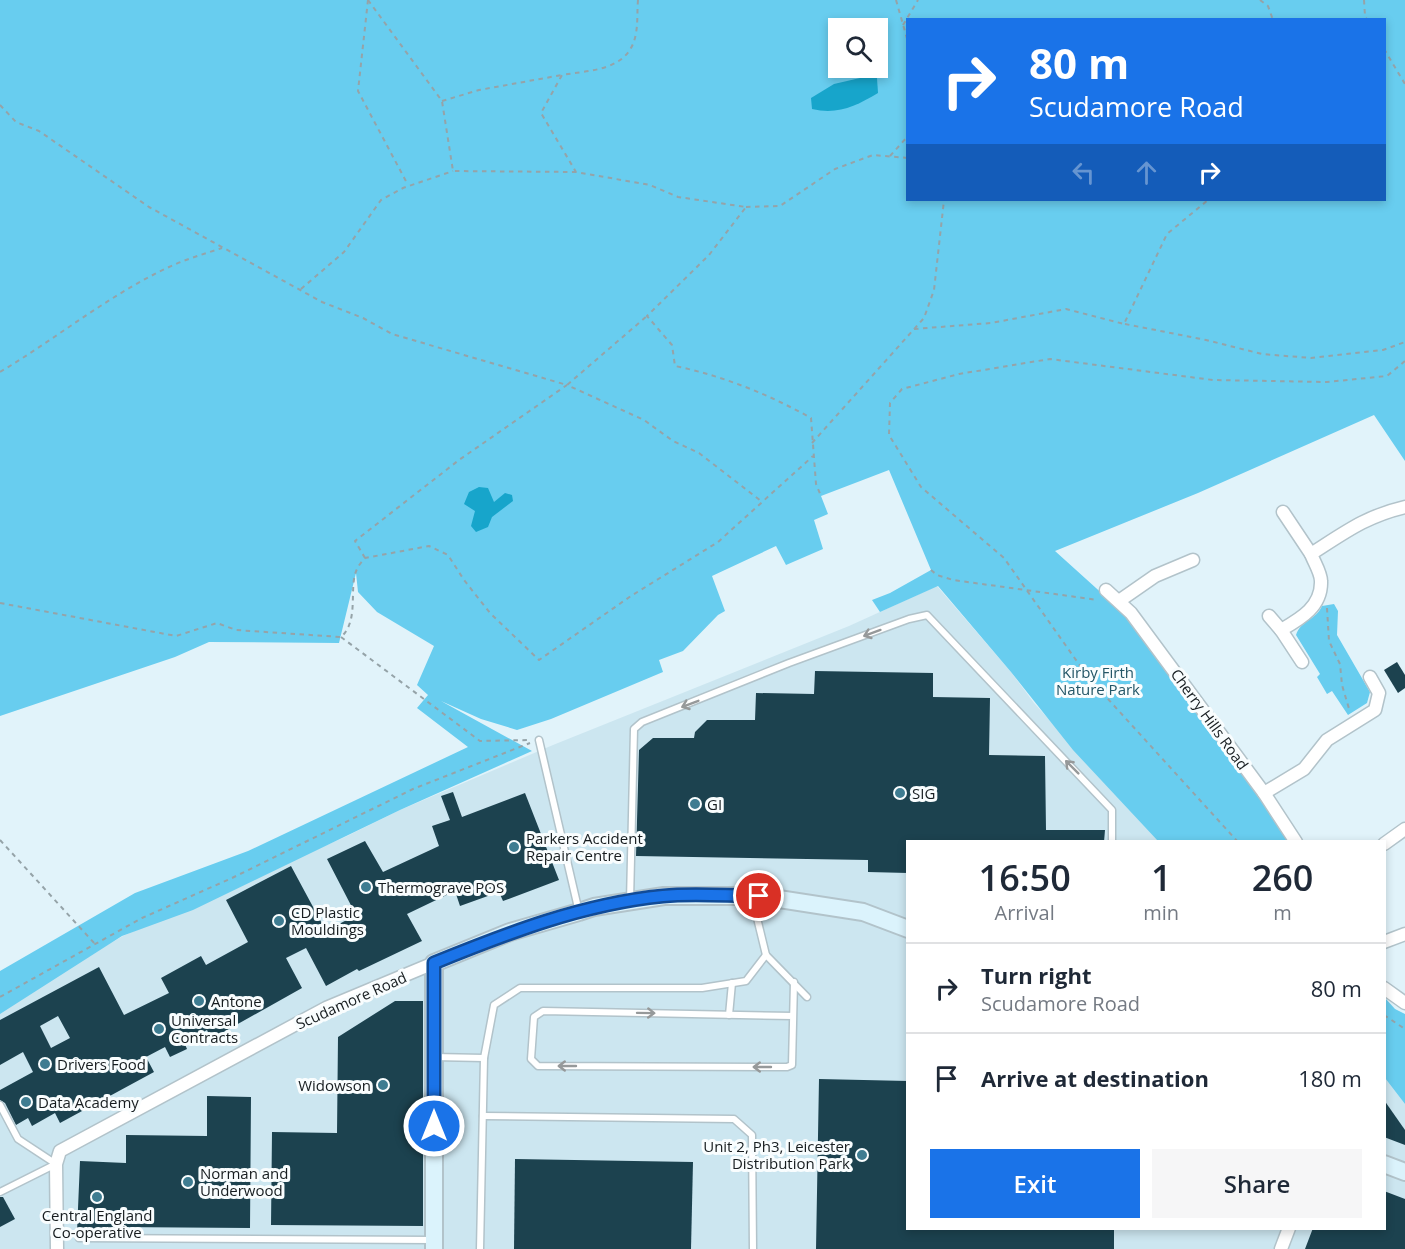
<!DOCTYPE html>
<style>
:root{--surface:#fff;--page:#f6f6f7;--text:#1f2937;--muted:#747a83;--line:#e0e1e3;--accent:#1a73e8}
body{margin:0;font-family:"Open Sans",sans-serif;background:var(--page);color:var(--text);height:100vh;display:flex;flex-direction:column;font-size:22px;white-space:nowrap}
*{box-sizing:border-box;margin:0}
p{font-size:20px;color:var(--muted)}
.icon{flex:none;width:33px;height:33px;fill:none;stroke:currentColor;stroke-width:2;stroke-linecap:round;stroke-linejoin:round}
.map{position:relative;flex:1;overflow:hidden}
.panel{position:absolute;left:906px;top:840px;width:480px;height:390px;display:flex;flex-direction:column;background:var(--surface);border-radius:0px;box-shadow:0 3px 9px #0003}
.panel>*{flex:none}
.hud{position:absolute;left:906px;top:18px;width:480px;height:183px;border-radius:0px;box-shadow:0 3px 9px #0003;background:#1a73e8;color:#fff;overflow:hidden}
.buttons{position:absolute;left:828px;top:18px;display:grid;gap:12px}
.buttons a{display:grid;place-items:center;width:60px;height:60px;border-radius:0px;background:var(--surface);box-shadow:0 3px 9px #0003;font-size:30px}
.pin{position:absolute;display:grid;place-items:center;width:51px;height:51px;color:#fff;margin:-26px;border:3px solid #fff;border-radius:50%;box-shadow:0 2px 6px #0007}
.me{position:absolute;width:66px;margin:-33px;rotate:0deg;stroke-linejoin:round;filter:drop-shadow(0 0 4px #0008)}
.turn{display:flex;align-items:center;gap:21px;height:126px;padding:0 24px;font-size:27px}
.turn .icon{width:78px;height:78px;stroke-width:2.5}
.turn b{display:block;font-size:42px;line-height:51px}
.lanes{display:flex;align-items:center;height:57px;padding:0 24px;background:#0003;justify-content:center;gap:30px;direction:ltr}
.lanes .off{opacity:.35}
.eta{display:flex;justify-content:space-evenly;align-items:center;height:102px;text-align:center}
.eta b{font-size:36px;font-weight:600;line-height:42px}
.primary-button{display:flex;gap:12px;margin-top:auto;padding:12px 24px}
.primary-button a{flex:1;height:69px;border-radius:0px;background:var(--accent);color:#fff;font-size:24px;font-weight:600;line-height:69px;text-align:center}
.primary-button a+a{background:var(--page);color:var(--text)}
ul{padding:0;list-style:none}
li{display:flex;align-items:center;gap:18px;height:90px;padding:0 24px;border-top:2px solid var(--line)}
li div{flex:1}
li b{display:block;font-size:22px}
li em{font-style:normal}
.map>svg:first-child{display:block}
.built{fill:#cce6f0}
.green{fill:#68cdef;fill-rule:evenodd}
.water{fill:#17a5cb}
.building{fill:#1c424f;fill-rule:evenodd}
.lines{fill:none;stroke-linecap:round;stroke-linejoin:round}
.lane-casing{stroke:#b2c3ca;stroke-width:9}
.street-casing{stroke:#b2c3ca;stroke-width:15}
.secondary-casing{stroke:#b2c3ca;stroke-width:20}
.path{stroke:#95a3a8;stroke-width:2;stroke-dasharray:4.5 4.5;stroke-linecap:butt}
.lane{stroke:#fff;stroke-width:6}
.street{stroke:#fff;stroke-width:12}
.secondary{stroke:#dbf3fc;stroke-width:16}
.oneway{stroke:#96999a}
.route-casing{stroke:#114b97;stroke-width:15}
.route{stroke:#1a73e8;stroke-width:10}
.poi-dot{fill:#3e7c91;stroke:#f9fdfe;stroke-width:2}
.labels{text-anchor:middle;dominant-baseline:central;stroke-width:6;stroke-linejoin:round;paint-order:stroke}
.park-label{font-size:15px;fill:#235667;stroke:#f9fdfe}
.street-label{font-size:15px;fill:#161c1f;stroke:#f9fdfe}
.poi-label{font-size:15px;fill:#161c1f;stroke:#f9fdfe;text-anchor:start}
</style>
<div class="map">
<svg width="1405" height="1249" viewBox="0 0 1405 1249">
<rect width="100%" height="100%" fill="#e1f3fa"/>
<path class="built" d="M 937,586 L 1011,672 L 1034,703 L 1159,841 L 908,842 L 908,1228 L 1384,1228 L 1385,1078 L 1405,1104 L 1405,1249 L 0,1249 L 0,1007 L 123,936 L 345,837 L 400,810 L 553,745 L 849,626 Z"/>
<g class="green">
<path d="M 0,0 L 1405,0 L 1405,461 L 1374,415 L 1198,493 L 1055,551 L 1127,616 L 1232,758 L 1289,841 L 1158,841 L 1073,750 L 1011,672 L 938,586 L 880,612 L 872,600 L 890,593 L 931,570 L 889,470 L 821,496 L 828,514 L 814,520 L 823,549 L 786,565 L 776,546 L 712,576 L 725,611 L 718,615 L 683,651 L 659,660 L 663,672 L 551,719 L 517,730 L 481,719 L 441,701 L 532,751 L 400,810 L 193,910 L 122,936 L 0,1014 L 0,971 L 135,893 L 248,851 L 468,747 L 417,708 L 428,695 L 417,685 L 434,646 L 377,612 L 358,592 L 356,573 L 339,643 L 209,642 L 175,657 L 0,716 ZM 908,20 L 1384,20 L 1384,200 L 908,200 ZM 838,28 L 878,28 L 878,68 L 838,68 Z"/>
<path d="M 1334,604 L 1338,611 L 1337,635 L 1370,692 L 1367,703 L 1348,715 L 1332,691 L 1327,694 L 1317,677 L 1320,674 L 1296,635 C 1301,620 1315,621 1322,606 Z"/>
<path d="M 1385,998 L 1395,1009 L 1405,1014 L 1405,1104 L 1385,1078 Z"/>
</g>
<g class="water">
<path d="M 860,78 L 877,78 L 878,93 C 856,106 838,115 812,109 L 811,98 L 834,84 Z"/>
<path d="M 479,487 L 488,488 L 494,502 L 505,493 L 512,495 L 513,501 L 492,517 L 488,527 L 476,532 L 471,526 L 475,511 L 464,504 L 469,492 Z"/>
</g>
<g class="building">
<path d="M 1397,662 L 1405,675 L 1405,688 L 1398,693 L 1384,670 Z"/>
<path d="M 815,671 L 933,673 L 933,697 L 990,698 L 989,755 L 1045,756 L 1046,830 L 1105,830 L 1104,842 L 908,842 L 908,873 L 868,872 L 868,860 L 636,856 L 639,750 L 653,738 L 694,738 L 695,732 L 707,720 L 755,720 L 756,693 L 814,694 Z"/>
<path d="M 453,792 L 462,817 L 525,793 L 559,880 L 503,901 L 499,892 L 460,906 L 455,891 L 407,914 L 422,941 L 359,971 L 357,969 L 326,986 L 306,948 L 286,958 L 302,988 L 211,1039 L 207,1030 L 184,1042 L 187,1049 L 170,1057 L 165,1047 L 146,1057 L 154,1072 L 60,1123 L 55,1113 L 32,1126 L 28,1118 L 16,1125 L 5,1103 L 0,1100 L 0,1090 L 33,1072 L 23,1052 L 0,1065 L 0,1020 L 99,967 L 124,1015 L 169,993 L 161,978 L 201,956 L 206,965 L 248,942 L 226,900 L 291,866 L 326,931 L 356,915 L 327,859 L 365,841 L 383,872 L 439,846 L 432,826 L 450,820 L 441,796 ZM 58,1016 L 70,1038 L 51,1048 L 40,1026 Z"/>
<path d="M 395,1001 L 423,1001 L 423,1226 L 271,1225 L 272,1132 L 337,1133 L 338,1037 Z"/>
<path d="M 819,1079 L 908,1081 L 908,1228 L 1114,1228 L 1114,1249 L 816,1249 Z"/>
<path d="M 207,1096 L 251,1097 L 250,1228 L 115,1227 L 115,1233 L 77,1232 L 80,1161 L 126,1163 L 126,1135 L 207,1136 Z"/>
<path d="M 1384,1100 L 1405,1130 L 1405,1145 L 1384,1137 Z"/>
<path d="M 515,1159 L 693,1162 L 691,1249 L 514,1249 Z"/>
<path d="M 1384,1191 L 1405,1199 L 1405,1249 L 1305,1249 L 1313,1228 L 1384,1228 Z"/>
<path d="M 0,1197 L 3,1197 L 15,1219 L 0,1227 Z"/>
</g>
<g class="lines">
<g class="lane-casing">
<g id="lane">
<path d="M 539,740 L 579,912"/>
<path d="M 759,897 L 757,918 L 766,955 L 807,997"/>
<path d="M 630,901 L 634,729 L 642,722 L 789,663 L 909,619 L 927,615 L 1112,810 L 1112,842"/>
<path d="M 729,1015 L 732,983"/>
<path d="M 793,1016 L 543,1011 L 534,1017 L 531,1059 L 538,1066 L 787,1067 L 792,1065 L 794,982"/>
<path d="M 434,1057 L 484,1058"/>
<path d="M 0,1105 L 18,1139 L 56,1164"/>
<path d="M 483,1116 L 734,1119 L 752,1135 L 753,1249"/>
<path d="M 0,1192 L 56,1164"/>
<path d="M 79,1238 L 432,1240"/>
<path d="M 480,1249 L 484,1058 L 494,1005 L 520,988 L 702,988 L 746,981 L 766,955"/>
</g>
</g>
<g class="street-casing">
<g id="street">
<path d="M 1283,512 L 1311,554"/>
<path d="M 1106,590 L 1131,613 L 1264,793 L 1296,842"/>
<path d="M 1119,601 L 1155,576 L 1193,560"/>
<path d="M 1269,616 L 1281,630"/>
<path d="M 1302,662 L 1281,630 C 1300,619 1322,607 1321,581 C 1321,573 1314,562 1311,554 C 1344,533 1366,516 1405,507"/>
<path d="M 1264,793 L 1304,769 L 1327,740 L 1375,710 L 1379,693 L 1370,677"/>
<path d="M 1384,844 L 1405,829"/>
<path d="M 1384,942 L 1405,934"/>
<path d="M 1384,988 L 1405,1003"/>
<path d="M 57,1249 L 56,1164 L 60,1151 L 326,1008 L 434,963"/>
<path d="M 1281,1249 L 1289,1228"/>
</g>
</g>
<g class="secondary-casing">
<g id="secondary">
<path d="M 1384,1164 L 1405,1172"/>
<path d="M 434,1249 L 434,963 L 510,932 L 579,912 L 594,907 L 664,896 L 759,896 L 863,912 L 908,929"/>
</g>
</g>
<g class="path">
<path d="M 368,0 L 442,101 L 453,171 L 576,172"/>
<path d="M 368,0 L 358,91 L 408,185"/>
<path d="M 638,0 C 637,11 638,22 636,33 C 630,71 591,70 562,75 L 541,113 L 576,172 L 650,185 L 678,197 L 746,207 L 709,255 L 647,316 L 672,345 L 675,366 C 723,376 768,394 811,418 L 816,484 L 821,496"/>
<path d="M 896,0 L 908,42"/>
<path d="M 1260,0 L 1268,6 L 1273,20"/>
<path d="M 1364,0 L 1365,16 L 1367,20"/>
<path d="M 903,25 L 918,0"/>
<path d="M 1384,49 L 1405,84"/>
<path d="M 442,101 L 479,90 L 562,75"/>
<path d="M 0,105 L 16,122 L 39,131 L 149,207 L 322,302 L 363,318 L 392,334 L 567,385 L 647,316"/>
<path d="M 890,156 L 908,136"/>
<path d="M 746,207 L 780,206 L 835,169 L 873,155 L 908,158"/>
<path d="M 301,289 L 344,252 L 381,200 L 403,188 L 453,171"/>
<path d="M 1125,324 L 1206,340 L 1262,354 L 1311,358 L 1383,350 L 1405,342"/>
<path d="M 914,329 L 991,323 L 1066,309 L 1124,324 L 1167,234 L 1208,200"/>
<path d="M 0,372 C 57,338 109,295 169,267 C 186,259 204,254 222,248"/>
<path d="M 812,443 L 924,318 L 934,290 L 944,200"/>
<path d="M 365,558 L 355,541 L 459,460 L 567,385 L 644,420 L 673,441 L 699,453 L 761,501"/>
<path d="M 931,570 L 937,575 L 953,580 L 1098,600"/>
<path d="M 0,603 L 176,636 L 217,623 L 236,630 L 341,637 C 360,620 348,587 357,569 C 359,565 362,561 365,558 L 429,546 L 448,555 L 464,580 L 490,613 L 539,660 L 631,596 L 718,542 L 813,456"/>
<path d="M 1327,608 L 1329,641 L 1340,664 L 1342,685 L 1350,712"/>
<path d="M 341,637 L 480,741 L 531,740"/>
<path d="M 0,840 L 95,944"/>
<path d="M 1238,842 L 1088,677 L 1004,558 L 921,487 L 889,435 L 890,403 L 902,389 L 959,374 L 1050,359 L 1213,380 L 1327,382 L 1387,376 L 1405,361"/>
<path d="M 0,997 L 142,918 L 232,878 L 413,789 L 530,743"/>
<path d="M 1384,1015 L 1405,1029"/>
</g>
<use href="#lane" class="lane"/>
<use href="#street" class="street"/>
<use href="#secondary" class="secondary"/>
</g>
<defs><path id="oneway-shaft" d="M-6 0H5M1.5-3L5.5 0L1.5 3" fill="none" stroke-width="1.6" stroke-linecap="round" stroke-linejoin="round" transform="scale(1.5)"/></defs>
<g class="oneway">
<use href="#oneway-shaft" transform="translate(872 633) rotate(160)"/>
<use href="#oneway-shaft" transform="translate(690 704) rotate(159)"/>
<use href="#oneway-shaft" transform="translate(1072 767) rotate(-135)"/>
<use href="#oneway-shaft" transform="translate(646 1013) rotate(1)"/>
<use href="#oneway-shaft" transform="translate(567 1066) rotate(-180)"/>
<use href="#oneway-shaft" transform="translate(762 1067) rotate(-180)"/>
</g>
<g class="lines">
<g class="route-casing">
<path id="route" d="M 434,1126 L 434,963 C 508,933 582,904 663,896 C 694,893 728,896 759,896"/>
</g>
<use href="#route" class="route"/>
</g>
<g class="poi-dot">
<circle cx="900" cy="793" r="6"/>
<circle cx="695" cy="804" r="6"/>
<circle cx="514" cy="847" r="6"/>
<circle cx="366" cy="887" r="6"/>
<circle cx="279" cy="921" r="6"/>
<circle cx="199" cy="1001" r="6"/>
<circle cx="159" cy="1029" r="6"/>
<circle cx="45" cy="1064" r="6"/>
<circle cx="383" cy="1085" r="6"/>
<circle cx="26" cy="1102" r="6"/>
<circle cx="862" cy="1155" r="6"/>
<circle cx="188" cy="1182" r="6"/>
<circle cx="97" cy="1197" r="6"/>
</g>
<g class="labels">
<g class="park-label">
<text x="1098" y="672">Kirby Firth<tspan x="1098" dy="17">Nature Park</tspan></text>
</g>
<g class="street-label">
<text transform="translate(1210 719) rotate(54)">Cherry Hills Road</text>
<text transform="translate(351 1000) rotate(-24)">Scudamore Road</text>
</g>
<g class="poi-label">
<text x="912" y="793">SIG</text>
<text x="707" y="804">GI</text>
<text x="526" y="838">Parkers Accident<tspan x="526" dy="17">Repair Centre</tspan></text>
<text x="378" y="887">Thermograve POS</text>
<text x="291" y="912">CD Plastic<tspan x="291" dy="17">Mouldings</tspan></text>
<text x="211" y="1001">Antone</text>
<text x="171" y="1020">Universal<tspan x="171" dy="17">Contracts</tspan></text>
<text x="57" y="1064">Drivers Food</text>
<text x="371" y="1085" text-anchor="end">Widowson</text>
<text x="38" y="1102">Data Academy</text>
<text x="850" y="1146" text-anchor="end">Unit 2, Ph3, Leicester<tspan x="850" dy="17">Distribution Park</tspan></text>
<text x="200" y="1173">Norman and<tspan x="200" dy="17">Underwood</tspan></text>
<text x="97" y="1215" text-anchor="middle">Central England<tspan x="97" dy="17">Co-operative</tspan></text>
</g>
</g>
</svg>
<div class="buttons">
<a><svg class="icon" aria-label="search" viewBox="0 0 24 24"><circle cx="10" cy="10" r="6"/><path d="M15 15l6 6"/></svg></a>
</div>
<div class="pin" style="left:759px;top:896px;background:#d93025"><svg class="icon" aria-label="arrive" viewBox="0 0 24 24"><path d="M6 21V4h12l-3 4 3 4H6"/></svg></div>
<svg class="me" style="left:434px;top:1126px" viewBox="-20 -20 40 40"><circle r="17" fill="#1a73e8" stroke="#fff" stroke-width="3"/><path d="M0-11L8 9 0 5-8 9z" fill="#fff"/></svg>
<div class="hud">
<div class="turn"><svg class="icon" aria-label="right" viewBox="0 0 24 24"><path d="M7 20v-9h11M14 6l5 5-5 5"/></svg><div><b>80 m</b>Scudamore Road</div></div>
<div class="lanes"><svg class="icon off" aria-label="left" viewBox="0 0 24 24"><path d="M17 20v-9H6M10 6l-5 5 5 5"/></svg><svg class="icon off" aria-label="ahead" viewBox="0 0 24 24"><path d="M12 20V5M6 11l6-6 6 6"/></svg><svg class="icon" aria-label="right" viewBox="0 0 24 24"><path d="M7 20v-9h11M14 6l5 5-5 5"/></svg></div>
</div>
<section class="panel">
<div class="eta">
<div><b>16:50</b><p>Arrival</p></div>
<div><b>1</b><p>min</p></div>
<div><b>260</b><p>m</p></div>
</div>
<ul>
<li><svg class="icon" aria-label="right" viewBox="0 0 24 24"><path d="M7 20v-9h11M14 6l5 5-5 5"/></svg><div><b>Turn right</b><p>Scudamore Road</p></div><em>80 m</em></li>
<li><svg class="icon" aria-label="arrive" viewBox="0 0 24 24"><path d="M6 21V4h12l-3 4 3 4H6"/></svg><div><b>Arrive at destination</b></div><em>180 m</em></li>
</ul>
<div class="primary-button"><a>Exit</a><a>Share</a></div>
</section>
</div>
